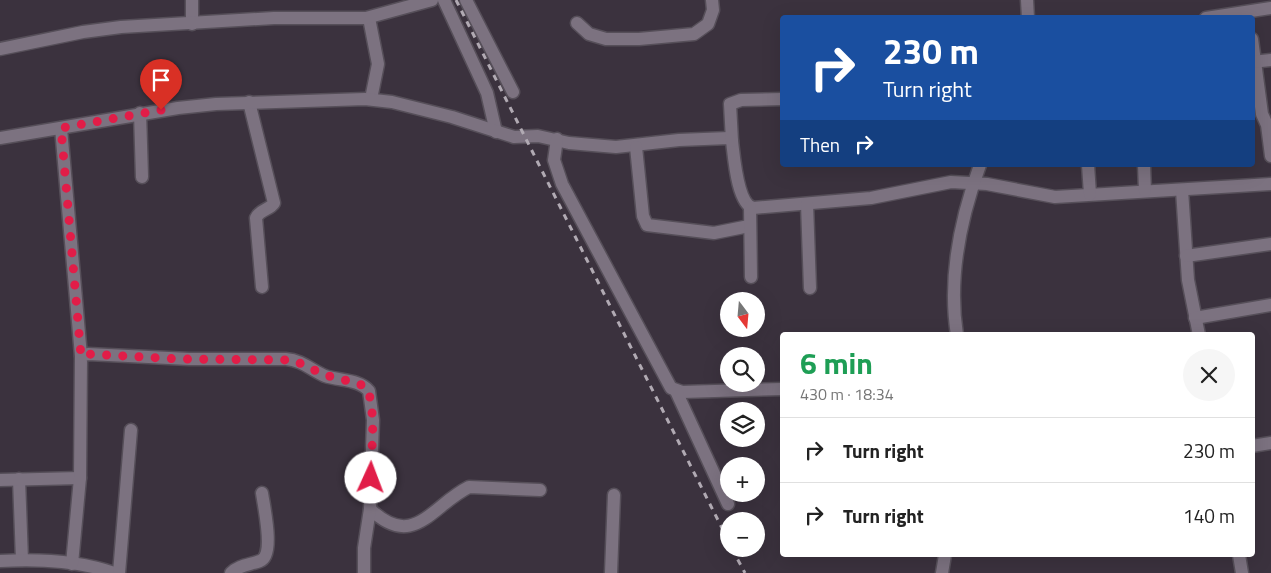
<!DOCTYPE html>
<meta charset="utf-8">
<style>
:root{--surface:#fff;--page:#f6f6f6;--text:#222;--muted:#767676;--line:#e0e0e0}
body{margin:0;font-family:"Titillium Web",sans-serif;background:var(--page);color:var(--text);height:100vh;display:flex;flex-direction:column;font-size:19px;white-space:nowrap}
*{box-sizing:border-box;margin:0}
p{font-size:16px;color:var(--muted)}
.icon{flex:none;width:28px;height:28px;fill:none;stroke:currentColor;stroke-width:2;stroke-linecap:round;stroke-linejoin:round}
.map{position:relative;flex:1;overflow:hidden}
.sheet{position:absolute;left:780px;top:332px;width:475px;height:225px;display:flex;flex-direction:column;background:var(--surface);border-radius:5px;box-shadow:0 5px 20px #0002}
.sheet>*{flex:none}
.hud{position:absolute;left:780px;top:15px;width:475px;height:152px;border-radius:5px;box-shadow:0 5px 20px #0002;background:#1a4fa0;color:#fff;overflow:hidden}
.needle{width:32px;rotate:164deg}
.controls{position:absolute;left:720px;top:292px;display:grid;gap:10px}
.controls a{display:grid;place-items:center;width:45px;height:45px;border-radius:50%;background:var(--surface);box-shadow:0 5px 20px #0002;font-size:25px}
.pin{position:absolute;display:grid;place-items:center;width:42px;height:42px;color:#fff;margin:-51px -21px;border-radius:50% 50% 50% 0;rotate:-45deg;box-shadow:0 0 5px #0007}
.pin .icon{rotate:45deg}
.me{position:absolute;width:55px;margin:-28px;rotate:2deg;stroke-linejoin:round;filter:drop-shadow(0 0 4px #0008)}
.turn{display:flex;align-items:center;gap:18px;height:105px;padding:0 20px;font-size:22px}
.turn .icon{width:65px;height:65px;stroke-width:2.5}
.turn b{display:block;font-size:35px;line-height:42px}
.then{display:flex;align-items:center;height:48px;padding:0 20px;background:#0003;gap:10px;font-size:19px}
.round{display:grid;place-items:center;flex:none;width:52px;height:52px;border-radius:26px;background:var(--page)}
.summary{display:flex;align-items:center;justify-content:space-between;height:85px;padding:0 20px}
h1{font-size:30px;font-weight:700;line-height:38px;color:#1e9e55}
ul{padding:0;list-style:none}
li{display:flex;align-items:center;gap:15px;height:65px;padding:0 20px;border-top:1px solid var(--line)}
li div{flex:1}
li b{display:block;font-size:19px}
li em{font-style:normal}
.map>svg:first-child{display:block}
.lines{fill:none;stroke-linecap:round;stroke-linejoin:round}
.minor-casing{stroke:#564f59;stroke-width:15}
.minor{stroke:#7c7280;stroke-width:12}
.rail{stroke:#b1aab3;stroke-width:3;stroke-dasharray:6 6;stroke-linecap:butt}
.route{stroke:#e11d48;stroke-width:9;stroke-dasharray:0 16.2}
</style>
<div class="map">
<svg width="1271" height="573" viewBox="0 0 1271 573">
<rect width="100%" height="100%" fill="#3b323e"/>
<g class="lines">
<g class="minor-casing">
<g id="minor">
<path d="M 192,0 L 192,24"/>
<path d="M 444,0 L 487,93 L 496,132"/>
<path d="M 466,0 L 513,92"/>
<path d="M 1027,0 L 1028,18"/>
<path d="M 369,18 L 378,64 L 371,99"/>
<path d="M 1206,18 L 1271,8"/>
<path d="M 577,23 L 589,34 L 606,39 L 639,39 L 694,34 L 708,24 L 713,10 L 712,0"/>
<path d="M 1252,39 L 1262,114 L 1267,125 L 1271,156"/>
<path d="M 0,49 L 83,32 L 121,27 L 274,18 L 366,18 L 432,0"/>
<path d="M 1252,62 L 1271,60"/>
<path d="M 249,102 L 274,203 C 270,210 260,209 256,218 L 262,287"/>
<path d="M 140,113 L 142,177"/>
<path d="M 61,128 L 81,356"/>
<path d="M 0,138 L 178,108 L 216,104 L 365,99 L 392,102 L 452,117 L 514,137 L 538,136 L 569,143 L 616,147 L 679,140 L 729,138 L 732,141 C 734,156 737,203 753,208 L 871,198 L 951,182 L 987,184 L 1055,197 L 1271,184"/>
<path d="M 557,139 L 554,160 L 562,184 L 671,388 L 682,392 L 782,389"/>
<path d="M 732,141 L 730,104 L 741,100 L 782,99"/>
<path d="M 636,147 L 643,216 L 647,225 L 714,233 L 749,226"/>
<path d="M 1088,165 L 1090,194"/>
<path d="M 1144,165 L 1145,191"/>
<path d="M 1182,190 L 1188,280 L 1199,335"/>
<path d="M 807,204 L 810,288"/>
<path d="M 750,207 L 751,277"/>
<path d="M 1186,256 L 1271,244"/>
<path d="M 1195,318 L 1271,305"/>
<path d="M 957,335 C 948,279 961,217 980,165"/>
<path d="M 676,391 L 728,504"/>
<path d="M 1252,446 L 1271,443"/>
<path d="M 19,479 L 22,560"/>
<path d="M 0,480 L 80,478"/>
<path d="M 370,509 C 414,551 432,505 469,487 L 540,490"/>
<path d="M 1239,555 L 1242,573"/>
<path d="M 0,561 C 36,559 80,561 114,573"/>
<path d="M 72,564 L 80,478 L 81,356 L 88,354 L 189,359 L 286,359 C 302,360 311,370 325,376 C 340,381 359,379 369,391 L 373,420 L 370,509 L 364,548 L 364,573"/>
<path d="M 119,573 L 131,430"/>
<path d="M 231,573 C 239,565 249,565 260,561 C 275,556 264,507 262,493"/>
<path d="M 611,573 L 614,495"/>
<path d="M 942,573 L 945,555"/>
</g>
</g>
<use href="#minor" class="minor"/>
<g class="rail">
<path d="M 456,0 L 729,542"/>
<path d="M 732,549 L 745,573"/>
</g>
</g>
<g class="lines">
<path class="route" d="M 161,110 L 61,128 L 81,356 L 88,354 L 179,359 L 293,360 L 325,375 L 360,384 L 369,391 L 373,420 L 371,478"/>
</g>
</svg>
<div class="controls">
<a><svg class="needle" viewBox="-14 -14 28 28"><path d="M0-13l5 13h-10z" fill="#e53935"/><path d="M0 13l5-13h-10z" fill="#767676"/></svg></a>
<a><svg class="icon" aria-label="search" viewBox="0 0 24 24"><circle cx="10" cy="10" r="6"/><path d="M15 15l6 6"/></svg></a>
<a><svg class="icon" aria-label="layers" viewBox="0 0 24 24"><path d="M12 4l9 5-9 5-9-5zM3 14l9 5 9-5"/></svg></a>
<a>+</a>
<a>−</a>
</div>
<div class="pin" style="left:161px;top:110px;background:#d93025"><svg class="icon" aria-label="arrive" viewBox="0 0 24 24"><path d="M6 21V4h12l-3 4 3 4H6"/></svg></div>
<svg class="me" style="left:371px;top:478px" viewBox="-20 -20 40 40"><circle r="19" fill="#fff"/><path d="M0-13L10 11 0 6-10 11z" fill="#e11d48"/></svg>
<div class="hud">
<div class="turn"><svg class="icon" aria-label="right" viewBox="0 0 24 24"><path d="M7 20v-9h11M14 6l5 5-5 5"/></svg><div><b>230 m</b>Turn right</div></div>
<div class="then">Then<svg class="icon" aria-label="right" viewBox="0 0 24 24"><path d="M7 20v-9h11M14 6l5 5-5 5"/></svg></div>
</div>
<section class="sheet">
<div class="summary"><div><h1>6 min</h1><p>430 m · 18:34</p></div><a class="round"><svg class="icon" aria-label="close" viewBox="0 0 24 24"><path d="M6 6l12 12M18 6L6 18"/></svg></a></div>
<ul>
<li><svg class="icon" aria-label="right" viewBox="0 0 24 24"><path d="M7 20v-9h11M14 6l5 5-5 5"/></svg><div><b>Turn right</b></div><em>230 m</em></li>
<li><svg class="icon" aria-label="right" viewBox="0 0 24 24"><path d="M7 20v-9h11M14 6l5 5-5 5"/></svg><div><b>Turn right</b></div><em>140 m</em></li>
</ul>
</section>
</div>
